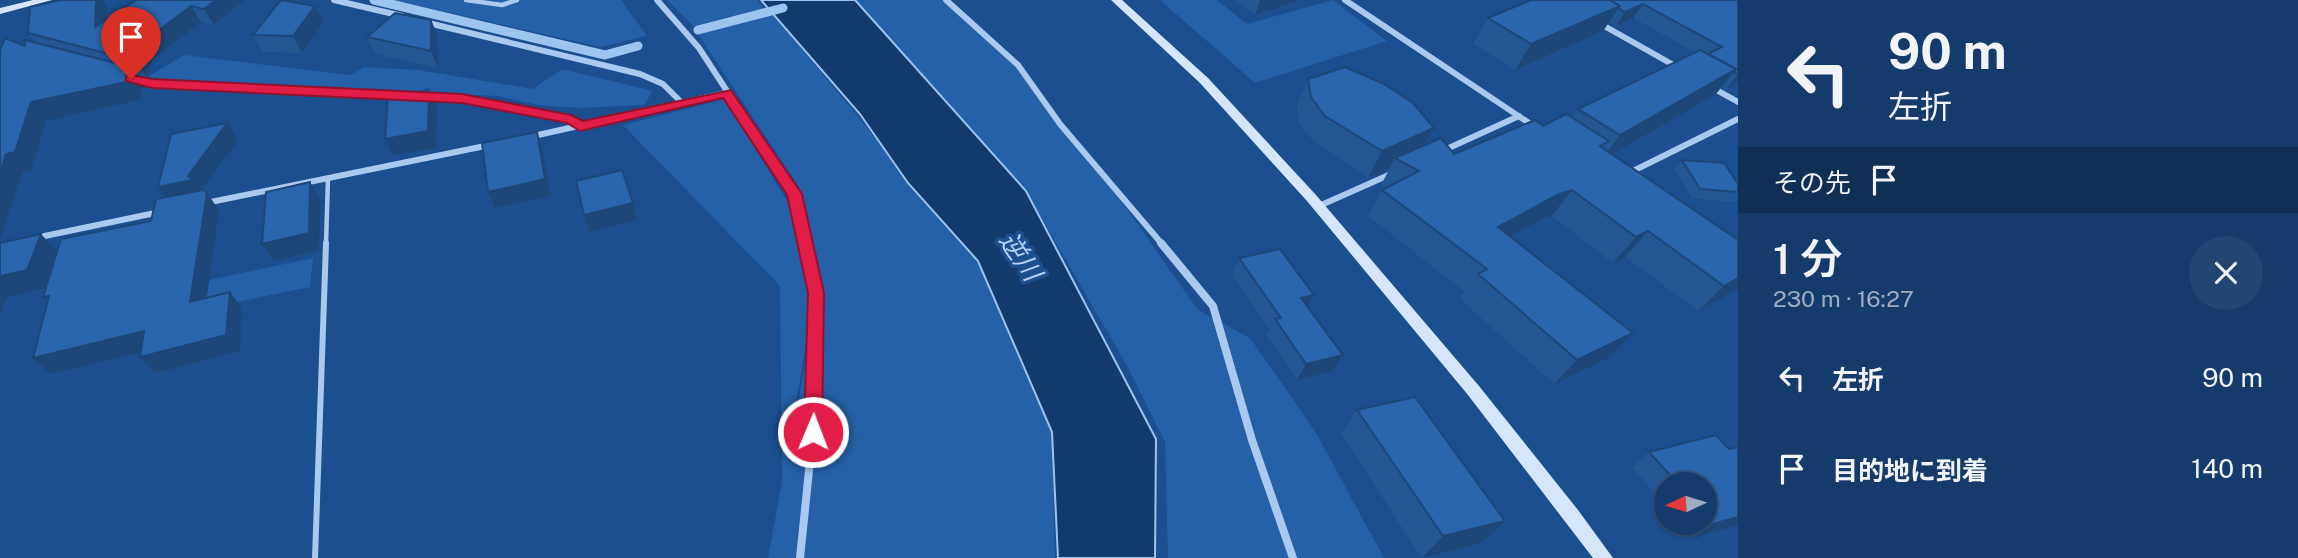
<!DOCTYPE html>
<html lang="ja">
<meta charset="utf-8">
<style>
:root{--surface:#143b6b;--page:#214673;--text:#f1f3f6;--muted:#9dadc1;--line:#33557e}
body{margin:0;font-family:"Public Sans","Noto Sans JP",sans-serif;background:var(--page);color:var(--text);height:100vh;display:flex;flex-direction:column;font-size:26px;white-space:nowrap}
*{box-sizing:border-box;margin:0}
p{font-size:23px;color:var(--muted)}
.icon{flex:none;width:38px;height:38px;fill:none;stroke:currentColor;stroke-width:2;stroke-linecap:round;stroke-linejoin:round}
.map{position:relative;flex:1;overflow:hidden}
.sheet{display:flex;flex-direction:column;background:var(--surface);width:560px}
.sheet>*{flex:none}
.top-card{background:#143b6b;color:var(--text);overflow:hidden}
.needle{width:46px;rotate:266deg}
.tools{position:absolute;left:1654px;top:472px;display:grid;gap:14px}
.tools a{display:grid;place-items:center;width:63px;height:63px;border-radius:50%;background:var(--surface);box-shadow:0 2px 5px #0004,0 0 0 2px var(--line);font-size:35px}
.pin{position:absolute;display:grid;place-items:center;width:60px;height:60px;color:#fff;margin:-72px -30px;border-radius:50% 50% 50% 0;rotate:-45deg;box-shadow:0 0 7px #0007}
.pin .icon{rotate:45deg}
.me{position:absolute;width:77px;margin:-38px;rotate:1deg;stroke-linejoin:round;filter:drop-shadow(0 0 5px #0008)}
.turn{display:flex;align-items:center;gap:24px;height:147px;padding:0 35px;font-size:32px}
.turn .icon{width:91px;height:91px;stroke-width:2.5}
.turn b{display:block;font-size:49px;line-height:60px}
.then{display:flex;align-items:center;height:66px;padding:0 35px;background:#0003;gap:14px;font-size:26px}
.round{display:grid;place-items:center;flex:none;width:74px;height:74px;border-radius:37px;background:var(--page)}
.head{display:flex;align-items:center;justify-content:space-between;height:119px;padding:0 35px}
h1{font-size:42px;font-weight:600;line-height:52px}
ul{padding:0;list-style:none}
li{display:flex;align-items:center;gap:21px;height:91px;padding:0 35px}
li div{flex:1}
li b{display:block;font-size:26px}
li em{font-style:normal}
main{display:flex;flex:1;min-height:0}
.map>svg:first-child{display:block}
.green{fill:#2461a8}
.water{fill:#123a6d;stroke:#9cc4f0;stroke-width:2}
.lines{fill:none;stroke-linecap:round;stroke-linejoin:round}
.stream{stroke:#9cc4f0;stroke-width:9}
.lane-far1{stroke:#a9c9ee;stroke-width:4.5}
.lane{stroke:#a9c9ee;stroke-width:6}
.street-far1{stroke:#a9c9ee;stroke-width:6}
.street{stroke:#a9c9ee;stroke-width:8}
.secondary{fill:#d6e6fa;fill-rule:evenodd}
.wall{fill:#245895}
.shaded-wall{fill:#1d4779}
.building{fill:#2a66ad;stroke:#1d4779;stroke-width:2}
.route{fill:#e11d48;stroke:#92132f;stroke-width:2}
.labels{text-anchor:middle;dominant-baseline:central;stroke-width:7;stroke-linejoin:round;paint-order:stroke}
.water-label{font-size:26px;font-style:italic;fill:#b5d3f5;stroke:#1b4f8f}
</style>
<main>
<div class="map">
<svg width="1738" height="558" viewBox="0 0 1738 558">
<rect width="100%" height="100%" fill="#1b4f8f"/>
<g class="green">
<path d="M 393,0 L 621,0 L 647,36 L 600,47 Z"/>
<path d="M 667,0 L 757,0 L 768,14 L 772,13 L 978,261 L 1052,432 L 1055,558 L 768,558 L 782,482 L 780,286 L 623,125 L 725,99 L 787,201 L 815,289 L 787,459 L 819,293 L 799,187 L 698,34 L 737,23 L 731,16 L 695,28 Z"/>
<path d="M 850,0 L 946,0 L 1018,65 L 1095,164 L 1198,310 L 1250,338 L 1315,431 L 1384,558 L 1168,558 L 1165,442 L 1126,364 L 1026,191 Z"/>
<path d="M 1160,0 L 1217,0 L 1247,24 L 1333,0 L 1387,41 L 1255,83 Z"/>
<path d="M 184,55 L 350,75 L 364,67 L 419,70 L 533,89 L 562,69 L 653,91 L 644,105 L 580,108 L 538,105 L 498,96 L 421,93 L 387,97 L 334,95 L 148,77 Z"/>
<path d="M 313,258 L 310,287 L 150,320 L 156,291 Z"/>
</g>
<path class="water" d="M 761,0 L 855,0 L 1026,191 L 1156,439 L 1155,558 L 1058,558 L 1052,432 L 978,261 L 908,183 L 860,114 Z"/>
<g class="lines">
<g class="stream">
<path d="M 374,0 L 605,55 L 638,46"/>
<path d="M 698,30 L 783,8"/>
</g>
<g class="lane-far1">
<path d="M 466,0 L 502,5 L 517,0"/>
<path d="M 136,80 L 392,97"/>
<path d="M 426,98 L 462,99 L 571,119 L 580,126"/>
<path d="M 326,244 L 328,178"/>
</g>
<path class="lane" d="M 315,558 L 326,243"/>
<g class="street-far1">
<path d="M 334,0 L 402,16"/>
<path d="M 657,0 L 699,48 L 794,194 L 805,244"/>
<path d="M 946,0 L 1018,65 L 1060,124 L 1162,244"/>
<path d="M 1345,0 L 1535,127"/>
<path d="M 424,22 L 640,74 L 663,84 L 683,104"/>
<path d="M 1599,23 L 1677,67"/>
<path d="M 1711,87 L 1738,102"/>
<path d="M 529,137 L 726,93"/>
<path d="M 1440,152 L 1519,116"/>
<path d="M 1629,173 L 1738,119"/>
<path d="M 206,203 L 490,145"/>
<path d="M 1319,206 L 1391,174"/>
<path d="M 35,238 L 160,212"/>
</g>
<g class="street">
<path d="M 1161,243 L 1213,306 L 1252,440 L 1293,558"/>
<path d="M 800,558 L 813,432 L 816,294 L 805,243"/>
</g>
<g class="secondary">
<path d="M 33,0 L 52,0 L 0,14 L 0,8 Z"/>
<path d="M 1111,0 L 1122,0 L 1208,78 L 1316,195 L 1479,386 L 1578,510 L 1613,558 L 1593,558 L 1468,395 L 1307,201 L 1200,83 Z"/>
</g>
</g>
<g class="wall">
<path d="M 136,0 L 244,0 L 214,25 L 201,22 L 153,59 L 147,77 L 135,74 L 144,86 L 139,100 L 46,121 L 31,171 L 23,172 L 1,238 L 0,239 L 0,50 L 25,46 L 36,43 L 28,33 L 107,7 L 107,19 Z"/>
<path d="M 1236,0 L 1300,0 L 1255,15 Z"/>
<path d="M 1531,0 L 1738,0 L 1738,82 L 1726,89 L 1722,86 L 1715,95 L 1612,154 L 1738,290 L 1698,311 L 1625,257 L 1613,263 L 1552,216 L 1540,220 L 1510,236 L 1609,358 L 1554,384 L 1460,299 L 1465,292 L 1368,216 L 1382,190 L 1386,188 L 1381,185 L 1390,168 L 1368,178 L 1314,142 L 1299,123 L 1297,105 L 1308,79 L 1434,128 L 1425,145 L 1454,154 L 1543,126 L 1572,118 L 1578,109 L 1695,52 L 1633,18 L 1616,26 L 1609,22 L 1603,31 L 1515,70 L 1473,44 L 1488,18 Z"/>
<path d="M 431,20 L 438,37 L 438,68 L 375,54 L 367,37 Z"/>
<path d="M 324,22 L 302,53 L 263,52 L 253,35 Z"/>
<path d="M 1682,160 L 1738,184 L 1738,199 L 1735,202 L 1692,198 L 1674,169 Z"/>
<path d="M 1239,258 L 1308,307 L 1343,355 L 1333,371 L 1297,380 L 1266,335 L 1269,330 L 1232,275 Z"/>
<path d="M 1357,410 L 1505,521 L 1482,543 L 1422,558 L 1341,434 Z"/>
<path d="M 1738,447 L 1738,525 L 1693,538 L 1681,523 L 1704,523 L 1704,485 L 1666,485 L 1666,507 L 1632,467 L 1649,452 L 1729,449 Z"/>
</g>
<g class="shaded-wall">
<path d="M 96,0 L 102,0 L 107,7 L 106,43 L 95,27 Z"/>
<path d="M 216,0 L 244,0 L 214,25 L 204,9 Z"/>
<path d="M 1260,0 L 1300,0 L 1255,15 Z"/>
<path d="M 1643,4 L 1633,18 L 1616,26 L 1625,12 Z"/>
<path d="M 191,6 L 201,22 L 153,59 L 147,77 L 136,61 L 142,43 Z"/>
<path d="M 315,6 L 324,22 L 302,53 L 293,36 Z"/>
<path d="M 1620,6 L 1603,31 L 1515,70 L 1531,44 Z"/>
<path d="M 431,20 L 438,37 L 438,68 L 431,51 Z"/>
<path d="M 131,67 L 144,86 L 139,100 L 46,121 L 31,171 L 23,172 L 1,238 L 0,239 L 0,172 L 6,154 L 31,102 Z"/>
<path d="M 1736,69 L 1715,95 L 1600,161 L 1620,135 Z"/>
<path d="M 1738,75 L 1738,82 L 1726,89 Z"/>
<path d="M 429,90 L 437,107 L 436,148 L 393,155 L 385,139 Z"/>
<path d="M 227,123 L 238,140 L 201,191 L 171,204 L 158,187 L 188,176 Z"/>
<path d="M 1434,128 L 1419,155 L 1395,158 L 1390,168 L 1368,178 L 1382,151 Z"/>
<path d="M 537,132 L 542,149 L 551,196 L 495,208 L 488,192 Z"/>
<path d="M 310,182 L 320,199 L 319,250 L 274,261 L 262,244 Z"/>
<path d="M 1572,190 L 1552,216 L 1540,220 L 1480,253 L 1498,227 L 1559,194 Z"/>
<path d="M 207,193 L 219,210 L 204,318 L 190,302 Z"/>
<path d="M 633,203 L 637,220 L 590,232 L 584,215 Z"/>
<path d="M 1648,231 L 1625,257 L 1613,263 L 1636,237 Z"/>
<path d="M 41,234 L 58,252 L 45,288 L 7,297 L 0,315 L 0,276 Z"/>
<path d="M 1738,278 L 1738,290 L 1698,311 L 1724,286 Z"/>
<path d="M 230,292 L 242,308 L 240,351 L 156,373 L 140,357 Z"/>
<path d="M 1314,295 L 1305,311 L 1301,298 Z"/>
<path d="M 144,331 L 159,348 L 51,374 L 33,358 Z"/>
<path d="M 1633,333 L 1609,358 L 1554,384 L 1577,360 Z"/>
<path d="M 1343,355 L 1333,371 L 1297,380 L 1306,364 Z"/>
<path d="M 1738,517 L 1738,525 L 1693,538 L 1713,524 Z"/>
<path d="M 1505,521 L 1482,543 L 1422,558 L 1443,536 Z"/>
</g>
<g class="building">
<path d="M 60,0 L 96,0 L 95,27 L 136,0 L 216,0 L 204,9 L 191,6 L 142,43 L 136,61 L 28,33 L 30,7 Z"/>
<path d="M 281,0 L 315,6 L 293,36 L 253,35 Z"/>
<path d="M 1531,0 L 1610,0 L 1620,6 L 1531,44 L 1488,18 Z"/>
<path d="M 1610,0 L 1738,0 L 1738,75 L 1734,73 L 1736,69 L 1708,54 L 1722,47 L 1643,4 L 1625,12 L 1618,8 L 1620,6 Z"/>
<path d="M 395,13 L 431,20 L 431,51 L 367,37 Z"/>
<path d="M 5,38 L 25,46 L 25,40 L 131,67 L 126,82 L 31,102 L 15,152 L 6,154 L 0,172 L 0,50 Z"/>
<path d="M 1700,50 L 1736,69 L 1620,135 L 1578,109 Z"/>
<path d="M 1345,67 L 1384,84 L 1413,103 L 1434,128 L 1382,151 L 1325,116 L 1311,97 L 1308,79 Z"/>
<path d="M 429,90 L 428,131 L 385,139 L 388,97 Z"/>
<path d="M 1566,114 L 1609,141 L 1600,146 L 1738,240 L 1738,278 L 1724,286 L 1648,231 L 1636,237 L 1572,190 L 1559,194 L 1498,227 L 1633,333 L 1577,360 L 1478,274 L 1487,269 L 1382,190 L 1419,171 L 1395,158 L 1441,138 L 1454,154 L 1535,120 L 1543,126 Z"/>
<path d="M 227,123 L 188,176 L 193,180 L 158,187 L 171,134 Z"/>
<path d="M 537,132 L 545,179 L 488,192 L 482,143 Z"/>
<path d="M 1682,160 L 1724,163 L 1738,184 L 1738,192 L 1700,189 Z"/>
<path d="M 622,170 L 633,203 L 584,215 L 576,181 Z"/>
<path d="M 310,182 L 309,233 L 262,244 L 266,192 Z"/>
<path d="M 203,190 L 207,193 L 190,302 L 230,292 L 226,335 L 140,357 L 144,331 L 33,358 L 49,296 L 43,297 L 61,239 L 151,221 L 156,199 Z"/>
<path d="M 41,234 L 27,270 L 0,276 L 0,243 Z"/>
<path d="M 1280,249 L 1314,295 L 1301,298 L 1343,355 L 1306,364 L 1275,319 L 1281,318 L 1239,258 Z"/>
<path d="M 1415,397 L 1505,521 L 1443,536 L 1357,410 Z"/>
<path d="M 1716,435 L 1729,449 L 1738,447 L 1738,517 L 1713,524 L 1704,514 L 1704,485 L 1679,485 L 1649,452 Z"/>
</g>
<path class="route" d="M 131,75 L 152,79 L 462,94 L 571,115 L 583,121 L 731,90 L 802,194 L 824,293 L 822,432 L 819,438 L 813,440 L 804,432 L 808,293 L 787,195 L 723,98 L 580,131 L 567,123 L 462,103 L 152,88 L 126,81 L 126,76 Z"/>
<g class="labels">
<g class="water-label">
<text transform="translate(1021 256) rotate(56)">逆川</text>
</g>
</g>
</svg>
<div class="tools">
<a><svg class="needle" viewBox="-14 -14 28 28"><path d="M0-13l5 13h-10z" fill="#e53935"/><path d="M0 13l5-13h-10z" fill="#9dadc1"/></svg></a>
</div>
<div class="pin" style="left:131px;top:79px;background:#d93025"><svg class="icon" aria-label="arrive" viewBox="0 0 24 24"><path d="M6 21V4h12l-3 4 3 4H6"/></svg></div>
<svg class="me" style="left:813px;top:432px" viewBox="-20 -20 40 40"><circle r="17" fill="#e11d48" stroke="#fff" stroke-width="3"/><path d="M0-11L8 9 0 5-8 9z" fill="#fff"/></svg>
</div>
<section class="sheet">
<div class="top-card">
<div class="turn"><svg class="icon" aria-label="left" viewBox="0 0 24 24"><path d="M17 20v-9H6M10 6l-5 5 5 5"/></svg><div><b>90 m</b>左折</div></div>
<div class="then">その先<svg class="icon" aria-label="arrive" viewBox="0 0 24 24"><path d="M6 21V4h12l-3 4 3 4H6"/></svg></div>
</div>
<div class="head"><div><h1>1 分</h1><p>230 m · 16:27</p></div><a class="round"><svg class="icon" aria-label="close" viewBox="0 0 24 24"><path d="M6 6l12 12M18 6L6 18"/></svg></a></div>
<ul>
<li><svg class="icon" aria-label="left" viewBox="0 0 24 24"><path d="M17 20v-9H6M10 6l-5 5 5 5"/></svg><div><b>左折</b></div><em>90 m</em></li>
<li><svg class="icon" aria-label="arrive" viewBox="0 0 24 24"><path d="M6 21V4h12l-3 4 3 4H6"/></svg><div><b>目的地に到着</b></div><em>140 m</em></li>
</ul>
</section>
</main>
